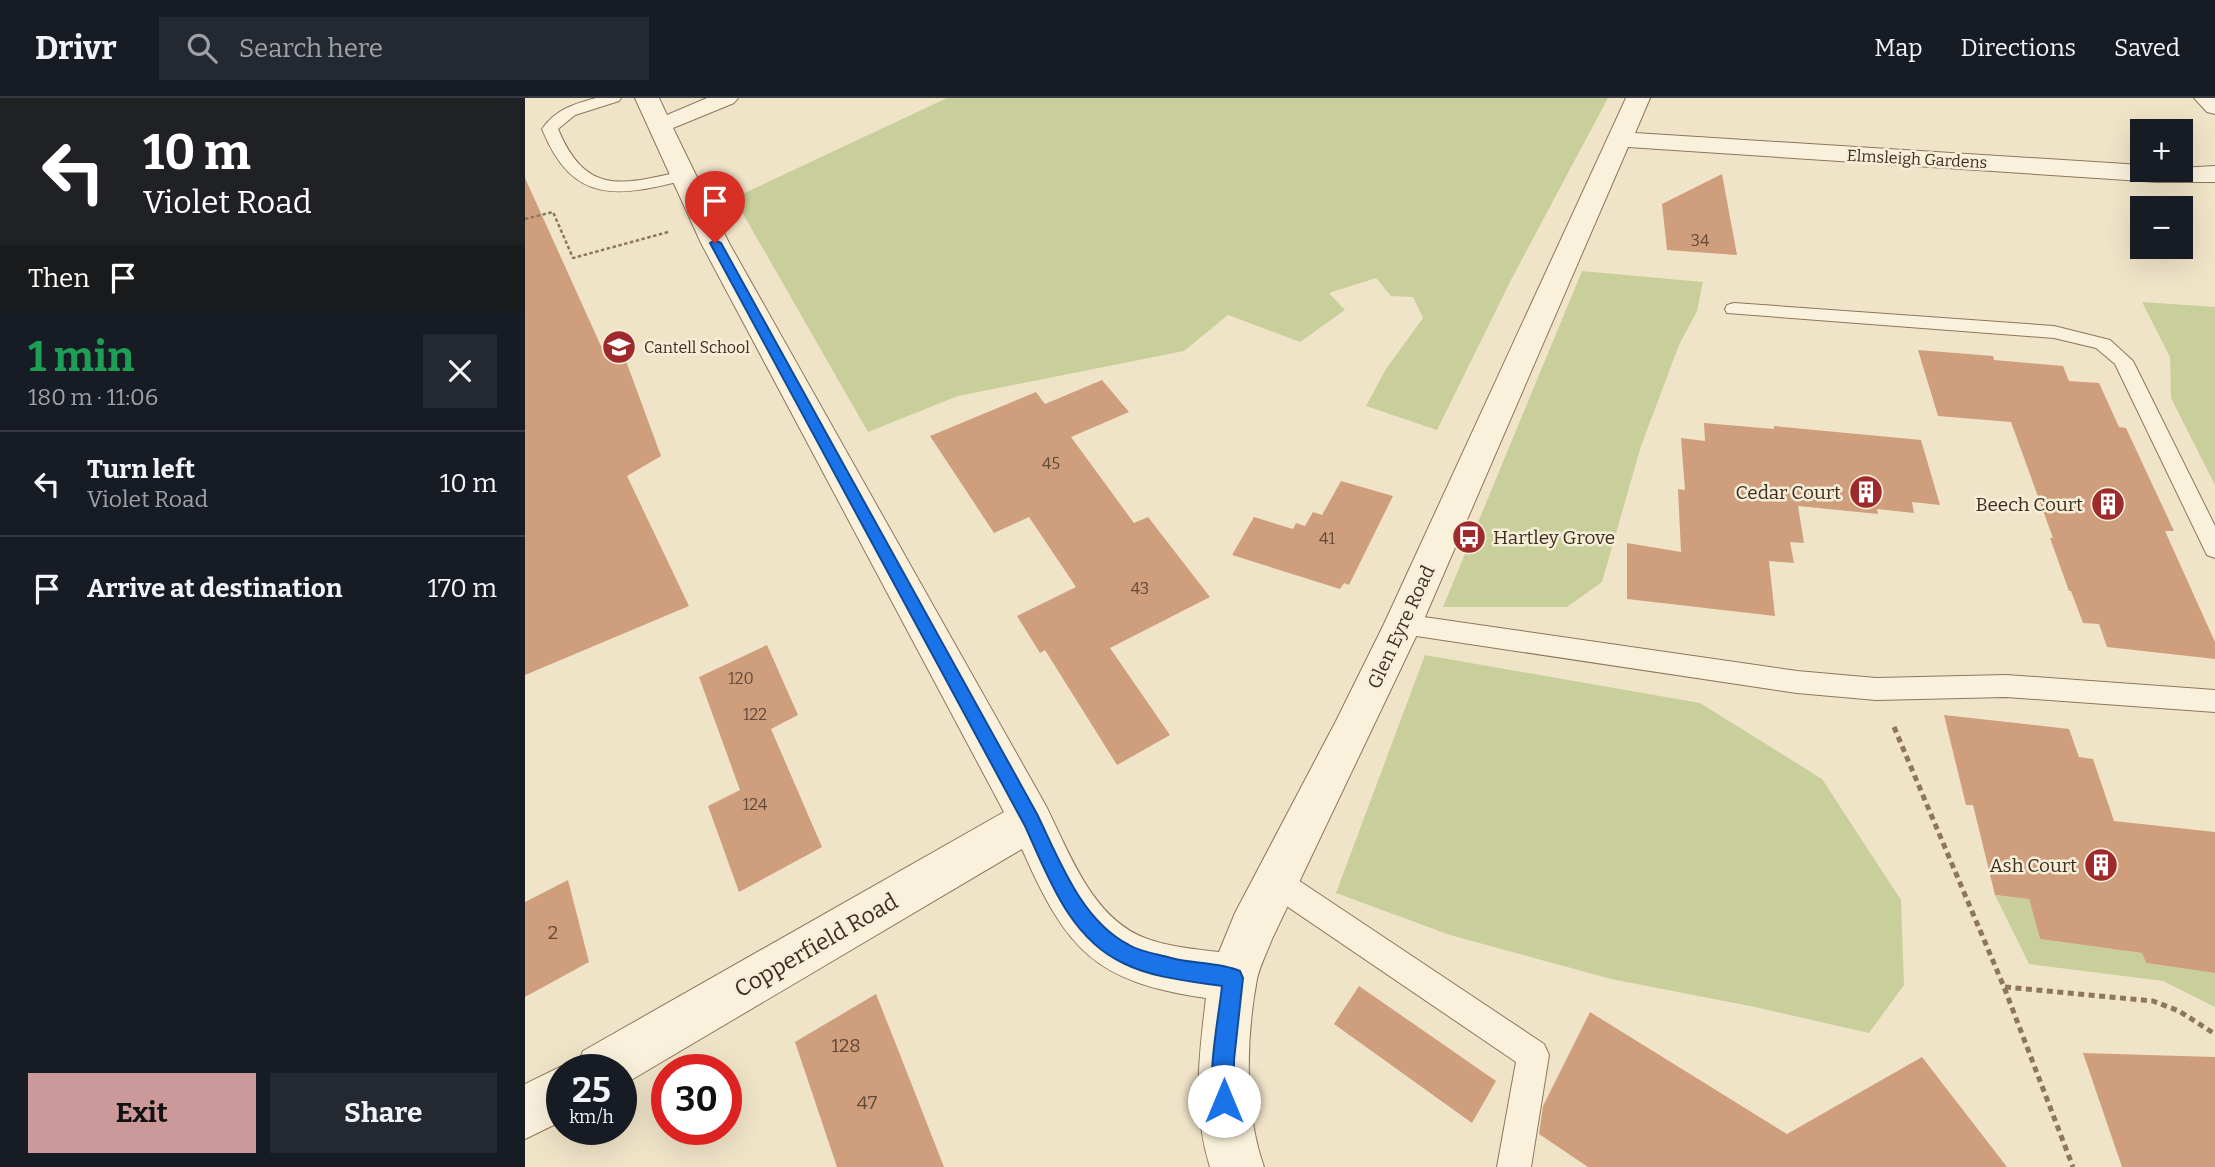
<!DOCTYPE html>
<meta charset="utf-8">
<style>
:root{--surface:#171b24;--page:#242831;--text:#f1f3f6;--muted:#9ea1a6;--line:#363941;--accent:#cc999b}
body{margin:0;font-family:Bitter,serif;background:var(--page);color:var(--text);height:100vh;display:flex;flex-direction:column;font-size:26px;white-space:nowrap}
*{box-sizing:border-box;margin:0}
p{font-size:23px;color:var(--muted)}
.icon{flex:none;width:38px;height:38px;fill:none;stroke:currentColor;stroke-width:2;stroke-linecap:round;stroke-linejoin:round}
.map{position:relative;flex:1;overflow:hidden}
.panel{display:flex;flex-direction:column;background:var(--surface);width:525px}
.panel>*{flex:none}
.guide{background:#202124;color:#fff;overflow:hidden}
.tools{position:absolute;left:1605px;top:21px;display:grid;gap:14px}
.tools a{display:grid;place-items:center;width:63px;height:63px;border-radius:0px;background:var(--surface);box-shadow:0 7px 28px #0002;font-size:35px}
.speed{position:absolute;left:21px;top:956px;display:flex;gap:14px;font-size:35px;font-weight:700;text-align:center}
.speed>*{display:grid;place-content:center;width:91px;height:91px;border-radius:50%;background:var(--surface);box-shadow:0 7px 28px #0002;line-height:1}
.speed small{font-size:18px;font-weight:400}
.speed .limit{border:10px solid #d22;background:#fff;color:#111}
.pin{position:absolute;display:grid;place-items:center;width:60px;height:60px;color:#fff;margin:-72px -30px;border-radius:50% 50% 50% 0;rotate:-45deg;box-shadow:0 0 7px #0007}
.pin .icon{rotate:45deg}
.me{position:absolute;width:77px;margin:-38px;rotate:0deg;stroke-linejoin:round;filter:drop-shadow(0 0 5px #0008)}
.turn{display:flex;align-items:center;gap:24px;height:147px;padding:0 28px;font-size:32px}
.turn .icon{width:91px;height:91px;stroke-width:2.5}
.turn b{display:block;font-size:49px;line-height:60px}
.then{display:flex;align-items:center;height:66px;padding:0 28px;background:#0003;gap:14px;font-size:26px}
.round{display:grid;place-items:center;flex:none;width:74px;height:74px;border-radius:0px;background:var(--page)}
.summary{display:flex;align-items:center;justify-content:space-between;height:119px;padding:0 28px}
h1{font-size:42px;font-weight:700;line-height:52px;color:#1e9e55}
.cta{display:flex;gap:14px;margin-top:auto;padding:14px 28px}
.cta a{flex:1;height:80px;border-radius:0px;background:var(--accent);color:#111;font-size:28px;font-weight:700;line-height:80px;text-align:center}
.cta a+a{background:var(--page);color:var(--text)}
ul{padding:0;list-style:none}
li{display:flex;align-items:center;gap:21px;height:105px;padding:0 28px;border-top:2px solid var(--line)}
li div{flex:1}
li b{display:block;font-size:26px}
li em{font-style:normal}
header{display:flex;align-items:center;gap:42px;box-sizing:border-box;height:98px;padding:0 35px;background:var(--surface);border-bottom:2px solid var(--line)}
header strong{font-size:33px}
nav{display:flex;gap:38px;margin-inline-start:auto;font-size:24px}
.search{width:490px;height:63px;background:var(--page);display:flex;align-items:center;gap:18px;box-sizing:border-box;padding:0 24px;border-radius:0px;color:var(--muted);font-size:26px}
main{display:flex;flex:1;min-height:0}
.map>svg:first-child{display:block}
.green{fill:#c9cf9b}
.building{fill:#cf9f7d}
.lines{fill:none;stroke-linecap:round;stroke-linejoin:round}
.lane-casing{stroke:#8d765c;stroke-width:2}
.street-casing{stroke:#8d765c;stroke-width:2}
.path-far1{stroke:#8d765c;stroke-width:2.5;stroke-dasharray:3.5 2.5;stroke-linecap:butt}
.path{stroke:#8d765c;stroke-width:5;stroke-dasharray:6 4.5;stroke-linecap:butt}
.lane{fill:#faf1dc;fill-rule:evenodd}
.street{fill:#faf1dc;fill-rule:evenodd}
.route{fill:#1a73e8;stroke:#114b97;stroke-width:2}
.labels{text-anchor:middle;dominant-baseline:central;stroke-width:5;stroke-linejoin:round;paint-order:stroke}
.far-street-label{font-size:16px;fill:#3d2e20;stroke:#f7eed8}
.number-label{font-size:16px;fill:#624a37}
.far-poi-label{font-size:16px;fill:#3d2e20;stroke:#f7eed8;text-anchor:start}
.poi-label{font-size:19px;fill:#3d2e20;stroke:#f7eed8;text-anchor:end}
.street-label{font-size:19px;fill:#3d2e20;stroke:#f7eed8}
.near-number-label{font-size:19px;fill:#624a37}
.near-street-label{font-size:23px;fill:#3d2e20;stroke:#f7eed8}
</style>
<header>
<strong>Drivr</strong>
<div class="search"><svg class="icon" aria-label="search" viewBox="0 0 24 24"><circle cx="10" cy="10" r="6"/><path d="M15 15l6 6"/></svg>Search here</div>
<nav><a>Map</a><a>Directions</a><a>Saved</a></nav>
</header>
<main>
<section class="panel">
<div class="guide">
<div class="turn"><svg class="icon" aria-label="left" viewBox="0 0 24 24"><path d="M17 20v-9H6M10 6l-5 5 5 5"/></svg><div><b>10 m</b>Violet Road</div></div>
<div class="then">Then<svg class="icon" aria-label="arrive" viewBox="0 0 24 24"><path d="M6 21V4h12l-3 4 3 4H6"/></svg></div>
</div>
<div class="summary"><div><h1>1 min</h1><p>180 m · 11:06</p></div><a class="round"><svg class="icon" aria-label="close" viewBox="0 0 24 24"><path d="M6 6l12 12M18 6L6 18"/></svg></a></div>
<ul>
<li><svg class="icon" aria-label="left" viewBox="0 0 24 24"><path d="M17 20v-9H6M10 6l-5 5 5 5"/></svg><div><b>Turn left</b><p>Violet Road</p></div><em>10 m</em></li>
<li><svg class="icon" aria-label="arrive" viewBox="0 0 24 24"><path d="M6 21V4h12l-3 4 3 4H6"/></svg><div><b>Arrive at destination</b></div><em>170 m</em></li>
</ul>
<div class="cta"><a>Exit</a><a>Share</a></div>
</section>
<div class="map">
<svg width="1690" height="1069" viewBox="0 0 1690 1069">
<rect width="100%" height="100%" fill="#f0e4c8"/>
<g class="green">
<path d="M 422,0 L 1083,0 L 986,182 L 912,332 L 841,308 L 861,271 L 898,220 L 888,199 L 866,198 L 851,180 L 804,195 L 820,212 L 775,244 L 703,217 L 659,253 L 433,298 L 343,334 L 209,100 Z"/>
<path d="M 1057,173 L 1178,184 L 1172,213 L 1154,247 L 1116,348 L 1077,484 L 1042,509 L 918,509 Z"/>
<path d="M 1617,204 L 1690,209 L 1690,387 L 1646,300 L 1645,259 Z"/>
<path d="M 900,557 L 1175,605 L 1297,681 L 1376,802 L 1379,887 L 1344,935 L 1225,908 L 1086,881 L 925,837 L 811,795 Z"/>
<path d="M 1470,797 L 1504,801 L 1515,841 L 1617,855 L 1621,865 L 1690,875 L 1690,909 L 1638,883 L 1504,866 Z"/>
</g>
<g class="building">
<path d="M 1197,76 L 1212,157 L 1142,152 L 1137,106 Z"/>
<path d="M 0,80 L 76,248 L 94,244 L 136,358 L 102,378 L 164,508 L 0,577 Z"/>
<path d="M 1393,252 L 1468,258 L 1469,262 L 1538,268 L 1544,283 L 1574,285 L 1594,329 L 1601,330 L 1649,433 L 1640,433 L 1690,544 L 1690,561 L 1582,549 L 1574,526 L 1558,525 L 1546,493 L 1544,493 L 1525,440 L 1528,440 L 1486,324 L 1413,318 Z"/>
<path d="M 577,282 L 604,314 L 546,339 L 609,425 L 623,419 L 685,499 L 585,550 L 645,637 L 592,667 L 520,552 L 515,555 L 492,518 L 551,489 L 504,419 L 469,435 L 405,338 L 511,294 L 520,306 Z"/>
<path d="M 1179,325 L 1249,331 L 1249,328 L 1396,342 L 1415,407 L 1387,404 L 1389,415 L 1352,411 L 1353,416 L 1273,408 L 1279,445 L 1265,444 L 1269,465 L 1244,463 L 1250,518 L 1102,501 L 1102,445 L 1156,454 L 1153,391 L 1160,392 L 1156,340 L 1180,343 Z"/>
<path d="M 816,383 L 868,398 L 824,487 L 819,485 L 815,491 L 707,457 L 729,419 L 768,431 L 771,425 L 780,428 L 788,414 L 797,417 Z"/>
<path d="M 242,547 L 273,617 L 246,631 L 297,749 L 214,794 L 183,708 L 215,692 L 174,579 Z"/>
<path d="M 1419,617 L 1544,631 L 1554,659 L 1568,661 L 1589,723 L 1690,734 L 1690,875 L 1621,865 L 1617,855 L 1515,841 L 1504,801 L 1470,797 L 1448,707 L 1441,707 Z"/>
<path d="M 43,782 L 64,864 L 0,899 L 0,804 Z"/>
<path d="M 834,888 L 971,983 L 947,1025 L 809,926 Z"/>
<path d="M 351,896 L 372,949 L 419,1069 L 312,1069 L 270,944 Z"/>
<path d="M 1065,914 L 1262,1036 L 1397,959 L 1482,1069 L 1063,1069 L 1014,1036 L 1018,1008 Z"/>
<path d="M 1558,955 L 1690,959 L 1690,1069 L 1597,1069 Z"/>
</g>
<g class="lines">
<g class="lane-casing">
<g id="lane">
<path d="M 71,0 L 96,0 L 94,3 L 50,17 L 33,31 C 61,98 97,87 158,73 L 164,75 L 166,78 L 164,81 C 94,99 48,108 17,31 C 31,11 49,6 71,0 Z"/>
<path d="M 1209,205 L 1529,228 L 1585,242 L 1608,263 L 1690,428 L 1690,460 L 1682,457 L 1679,451 L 1590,266 L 1571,250 L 1529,240 L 1202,215 L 1200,211 L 1202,207 Z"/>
<path d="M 878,516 L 1272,573 L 1351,580 L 1481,577 L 1690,592 L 1690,614 L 1481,599 L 1351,602 L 1272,595 L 878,536 L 869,533 L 866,526 L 869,519 Z"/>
<path d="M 751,770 L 761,774 L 1019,946 L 1024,957 L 1006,1069 L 972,1069 L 991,964 L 741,794 L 736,784 L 741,774 Z"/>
</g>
</g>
<g class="street-casing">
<g id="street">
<path d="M 110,0 L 134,0 L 142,17 L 182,0 L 213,0 L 209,5 L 148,30 L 204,145 L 521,708 C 544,754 567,820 620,840 C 643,849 670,851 694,854 L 710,815 L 811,623 L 859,526 L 1101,0 L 1125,0 L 1110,35 L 1617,67 L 1617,72 L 1690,68 L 1690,84 L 1632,84 L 1103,49 L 897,526 L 747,841 C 742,854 735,868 732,881 C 721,940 719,1013 739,1069 L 685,1069 C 667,1013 674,957 681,900 C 569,884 541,851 497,751 L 96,988 L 96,971 L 51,971 L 58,953 L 479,714 L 176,145 Z"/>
<path d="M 1669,0 L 1690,0 L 1690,16 L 1682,14 Z"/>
<path d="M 37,968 L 44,971 L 37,971 L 37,1023 L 0,1041 L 0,986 Z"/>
</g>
</g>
<path class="path-far1" d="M 0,121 L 28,114 L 48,160 L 143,134"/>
<g class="path">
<path d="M 1369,629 L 1479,889 L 1548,1069"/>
<path d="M 1480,889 L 1628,903 L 1654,913 L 1690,936"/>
</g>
<use href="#lane" class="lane"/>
<use href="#street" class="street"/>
</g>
<path class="route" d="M 190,142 L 196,145 L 512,716 C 535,763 556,822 604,847 C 616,854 632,856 646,860 C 668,866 694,864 715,873 L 718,880 L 709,962 L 709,1003 L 706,1011 L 699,1014 L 691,1011 C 680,985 694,918 697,888 C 664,883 628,880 598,865 C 544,840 523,778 500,728 L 185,145 Z"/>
<defs>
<g id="school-disc" transform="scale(1.75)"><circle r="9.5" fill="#9e2a2b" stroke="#f7eed8"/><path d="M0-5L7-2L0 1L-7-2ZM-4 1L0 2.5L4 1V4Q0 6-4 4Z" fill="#fff"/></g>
<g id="building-disc" transform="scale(1.75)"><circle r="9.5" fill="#9e2a2b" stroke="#f7eed8"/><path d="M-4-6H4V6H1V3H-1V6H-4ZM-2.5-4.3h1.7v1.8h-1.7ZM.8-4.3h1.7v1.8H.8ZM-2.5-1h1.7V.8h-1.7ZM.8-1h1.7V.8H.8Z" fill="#fff"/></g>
<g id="bus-disc" transform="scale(1.75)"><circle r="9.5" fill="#9e2a2b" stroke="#f7eed8"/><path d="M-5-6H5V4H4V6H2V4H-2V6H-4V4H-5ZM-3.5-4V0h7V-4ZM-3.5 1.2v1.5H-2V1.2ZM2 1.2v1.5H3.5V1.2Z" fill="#fff"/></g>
</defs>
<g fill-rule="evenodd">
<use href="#school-disc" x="94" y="249"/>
<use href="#building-disc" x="1341" y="394"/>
<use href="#building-disc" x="1583" y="406"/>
<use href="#bus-disc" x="944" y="439"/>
<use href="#building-disc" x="1576" y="767"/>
</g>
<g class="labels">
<g class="far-street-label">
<text transform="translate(1392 61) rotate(3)">Elmsleigh Gardens</text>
</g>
<g class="number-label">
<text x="1175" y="142">34</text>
<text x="526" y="365">45</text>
<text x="802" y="440">41</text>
<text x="615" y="490">43</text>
<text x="216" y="580">120</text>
<text x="230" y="616">122</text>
<text x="230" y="706">124</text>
</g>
<g class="far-poi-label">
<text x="119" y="249">Cantell School</text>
</g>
<g class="poi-label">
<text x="1316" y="394">Cedar Court</text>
<text x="1558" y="406">Beech Court</text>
<text x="968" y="439" text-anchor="start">Hartley Grove</text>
<text x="1552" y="767">Ash Court</text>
</g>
<g class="street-label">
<text transform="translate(876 529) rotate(-65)">Glen Eyre Road</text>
</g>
<g class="near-number-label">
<text x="28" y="834">2</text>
<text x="321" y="947">128</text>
<text x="342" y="1004">47</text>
</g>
<g class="near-street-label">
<text transform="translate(291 847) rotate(-30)">Copperfield Road</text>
</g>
</g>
</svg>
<div class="tools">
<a>+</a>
<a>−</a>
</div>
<div class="speed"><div>25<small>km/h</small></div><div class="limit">30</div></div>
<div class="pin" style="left:190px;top:145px;background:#d93025"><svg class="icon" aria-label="arrive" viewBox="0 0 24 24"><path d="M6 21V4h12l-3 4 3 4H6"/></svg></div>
<svg class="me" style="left:699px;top:1003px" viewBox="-20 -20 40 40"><circle r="19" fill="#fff"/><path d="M0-13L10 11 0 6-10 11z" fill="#1a73e8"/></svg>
</div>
</main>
